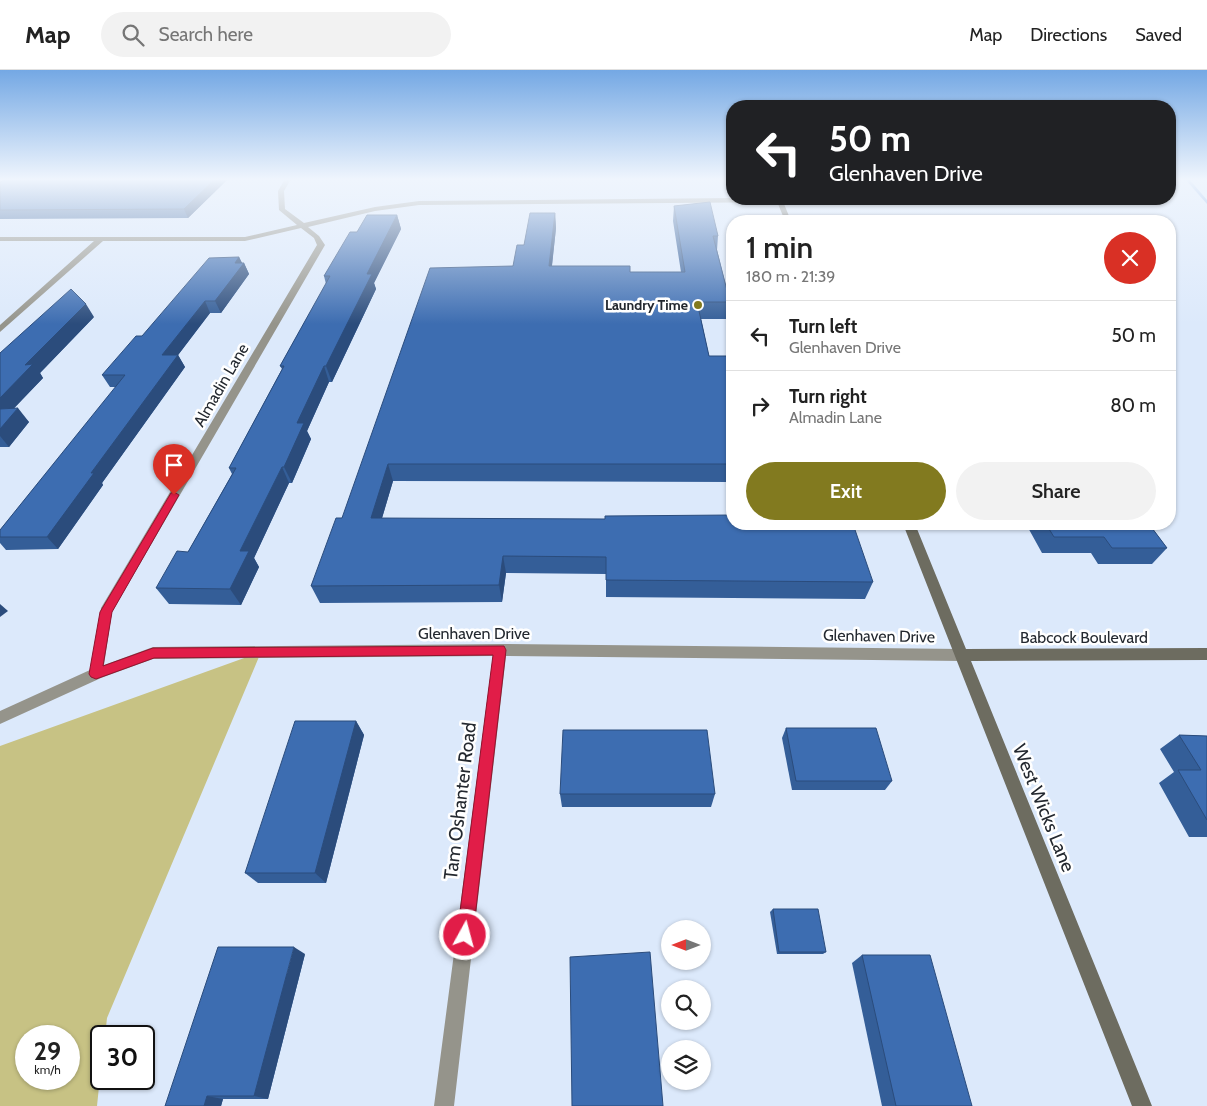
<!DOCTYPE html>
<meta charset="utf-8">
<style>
:root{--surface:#fff;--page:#f2f2f2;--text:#222;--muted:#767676;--line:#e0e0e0;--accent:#827a1f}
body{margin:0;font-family:Cabin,sans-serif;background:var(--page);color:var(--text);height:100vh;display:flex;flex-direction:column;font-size:19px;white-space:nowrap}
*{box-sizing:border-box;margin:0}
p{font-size:16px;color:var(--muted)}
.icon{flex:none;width:28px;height:28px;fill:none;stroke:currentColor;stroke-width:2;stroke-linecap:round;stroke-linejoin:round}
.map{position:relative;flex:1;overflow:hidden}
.drawer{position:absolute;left:726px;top:145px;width:450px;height:315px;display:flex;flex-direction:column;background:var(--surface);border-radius:20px;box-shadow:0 1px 4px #0004}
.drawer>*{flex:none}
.hud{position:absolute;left:726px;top:30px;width:450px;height:105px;border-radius:20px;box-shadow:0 1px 4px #0004;background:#202124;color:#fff;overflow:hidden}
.needle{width:32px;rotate:270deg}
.controls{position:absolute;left:661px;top:850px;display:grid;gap:10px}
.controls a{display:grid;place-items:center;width:50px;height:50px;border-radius:50%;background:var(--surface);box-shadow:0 1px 4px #0004;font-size:25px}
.speed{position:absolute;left:15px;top:955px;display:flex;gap:10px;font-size:25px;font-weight:700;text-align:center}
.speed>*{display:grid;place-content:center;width:65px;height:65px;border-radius:50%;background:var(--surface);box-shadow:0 1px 4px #0004;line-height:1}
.speed small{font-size:12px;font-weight:400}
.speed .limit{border:2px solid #111;border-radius:8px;background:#fff;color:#111}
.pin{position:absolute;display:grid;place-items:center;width:42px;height:42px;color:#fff;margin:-51px -21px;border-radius:50% 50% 50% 0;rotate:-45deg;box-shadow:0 0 5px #0007}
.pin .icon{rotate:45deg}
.me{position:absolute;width:55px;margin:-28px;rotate:7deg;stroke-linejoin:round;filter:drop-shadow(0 0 4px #0008)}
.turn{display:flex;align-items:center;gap:18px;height:105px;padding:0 20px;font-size:22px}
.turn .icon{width:65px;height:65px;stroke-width:2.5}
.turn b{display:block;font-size:35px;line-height:42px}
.round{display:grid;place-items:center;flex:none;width:52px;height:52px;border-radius:26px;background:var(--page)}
.overview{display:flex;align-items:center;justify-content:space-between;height:85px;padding:0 20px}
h1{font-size:30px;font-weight:600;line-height:38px}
.cta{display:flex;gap:10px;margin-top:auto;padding:10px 20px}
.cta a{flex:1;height:58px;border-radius:30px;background:var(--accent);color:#fff;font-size:20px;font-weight:600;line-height:58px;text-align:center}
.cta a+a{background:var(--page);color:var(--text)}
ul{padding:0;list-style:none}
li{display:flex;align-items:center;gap:15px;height:70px;padding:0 20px;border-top:1px solid var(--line)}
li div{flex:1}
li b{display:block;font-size:19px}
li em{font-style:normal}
header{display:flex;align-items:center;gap:30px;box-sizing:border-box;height:70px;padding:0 25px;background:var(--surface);border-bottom:1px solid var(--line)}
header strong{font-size:24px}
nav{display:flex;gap:28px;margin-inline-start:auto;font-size:18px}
.search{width:350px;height:45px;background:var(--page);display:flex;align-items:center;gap:12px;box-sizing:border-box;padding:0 18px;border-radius:28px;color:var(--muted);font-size:19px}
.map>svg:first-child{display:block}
.green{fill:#c7c284;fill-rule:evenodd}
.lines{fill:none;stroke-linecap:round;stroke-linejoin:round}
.stream{fill:#6697df;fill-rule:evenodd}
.street{fill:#95948b;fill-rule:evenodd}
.secondary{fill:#6d6c60;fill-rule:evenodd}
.wall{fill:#345e98}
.shaded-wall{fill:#2b4c7c}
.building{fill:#3d6db1;stroke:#2b4c7c}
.route{fill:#e11d48;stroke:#92132f}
.poi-dot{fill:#827a1f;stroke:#fff;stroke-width:2}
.labels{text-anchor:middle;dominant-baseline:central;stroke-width:5;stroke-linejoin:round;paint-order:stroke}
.far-poi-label{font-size:14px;font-weight:bold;fill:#23282f;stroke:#fff;text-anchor:end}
.street-label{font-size:16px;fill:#23282f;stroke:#fff}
.near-street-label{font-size:19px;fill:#23282f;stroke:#fff}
</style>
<header>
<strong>Map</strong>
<div class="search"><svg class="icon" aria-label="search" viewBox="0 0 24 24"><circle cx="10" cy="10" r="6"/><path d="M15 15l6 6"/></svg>Search here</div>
<nav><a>Map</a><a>Directions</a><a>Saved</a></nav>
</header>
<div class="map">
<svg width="1207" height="1036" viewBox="0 0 1207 1036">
<rect width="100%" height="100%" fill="#dce9fb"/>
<path class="green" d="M 261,582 L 107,948 L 105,966 L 101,966 L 101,997 L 97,1036 L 0,1036 L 0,676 ZM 26,966 L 69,966 L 69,1009 L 26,1009 Z"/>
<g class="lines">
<path class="stream" d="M 1185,109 L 1189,109 L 1207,130 L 1207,134 Z"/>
<path class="street" d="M 285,109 L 291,109 L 284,121 L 285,139 L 304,153 L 375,137 L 419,131 L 732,128 L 783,130 L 780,132 L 419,135 L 375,141 L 308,157 L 319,166 L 325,175 L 112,542 L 104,595 L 153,577 L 500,574 L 961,579 L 966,581 L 968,585 L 966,589 L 961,591 L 506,586 L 454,1036 L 434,1036 L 493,586 L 153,589 L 101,608 L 0,654 L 0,641 L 90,600 L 101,538 L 317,175 L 314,168 L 301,158 L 245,171 L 103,171 L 0,262 L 0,255 L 94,171 L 0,171 L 0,167 L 245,167 L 297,155 L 279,140 L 278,121 Z"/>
<g class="secondary">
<path d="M 776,129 L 782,129 L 791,151 L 785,151 Z"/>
<path d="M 903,454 L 915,454 L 966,579 L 1207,578 L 1207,590 L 971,591 L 1152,1036 L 1132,1036 Z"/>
</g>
</g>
<g class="wall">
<path d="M 228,109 L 188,148 L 0,149 L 0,112 Z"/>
<path d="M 674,136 L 718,166 L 717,180 L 730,232 L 727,249 L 701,249 L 709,286 L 732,286 L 732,412 L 393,411 L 382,448 L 873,512 L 865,529 L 606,527 L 606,504 L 506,503 L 502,532 L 320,533 L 311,516 L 342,448 L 513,196 L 524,175 L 555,143 L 556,158 L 552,196 L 630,202 L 681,202 L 673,151 Z"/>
<path d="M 397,145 L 401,159 L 374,213 L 376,219 L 332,312 L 329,312 L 307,361 L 311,369 L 292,413 L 289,413 L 254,488 L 259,497 L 241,535 L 169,534 L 156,518 L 188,482 L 232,404 L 229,398 L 282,299 L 280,296 L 326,214 L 324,206 L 357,162 Z"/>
<path d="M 239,187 L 242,193 L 244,193 L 249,204 L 221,243 L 210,243 L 178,285 L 185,297 L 102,413 L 103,415 L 58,479 L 6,480 L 0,473 L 0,460 L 116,317 L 110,317 L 102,305 L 142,266 Z"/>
<path d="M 94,247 L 40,303 L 43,308 L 14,338 L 29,352 L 9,377 L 0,377 L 0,283 Z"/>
<path d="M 1026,454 L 1149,454 L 1167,478 L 1152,494 L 1098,494 L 1091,483 L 1042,483 Z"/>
<path d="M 356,651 L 364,665 L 326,813 L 258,813 L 245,803 Z"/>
<path d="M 786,658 L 892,711 L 885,720 L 792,720 L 782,668 Z"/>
<path d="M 1179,665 L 1207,666 L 1207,767 L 1189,767 L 1159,713 L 1174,702 L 1160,679 Z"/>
<path d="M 560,724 L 715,724 L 711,737 L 562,737 Z"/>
<path d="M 773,839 L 826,882 L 823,884 L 777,884 L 770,842 Z"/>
<path d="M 305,884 L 268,1029 L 223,1029 L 221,1036 L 165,1036 Z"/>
<path d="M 862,885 L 972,1036 L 882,1036 L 852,893 Z"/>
</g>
<g class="shaded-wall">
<path d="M 215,109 L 228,109 L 188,148 L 184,139 Z"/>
<path d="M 555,143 L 556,158 L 550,212 L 549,196 Z"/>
<path d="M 397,145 L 401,159 L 374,213 L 376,219 L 332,312 L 326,296 L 367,204 Z"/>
<path d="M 239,187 L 243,195 L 244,193 L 249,204 L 221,243 L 215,231 L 235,193 Z"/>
<path d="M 205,231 L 210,243 L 169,297 L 162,285 Z"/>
<path d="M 86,234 L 94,247 L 40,303 L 43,308 L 0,353 L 0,328 L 25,295 Z"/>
<path d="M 178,285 L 185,297 L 102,413 L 103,415 L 58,479 L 47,467 L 91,403 Z"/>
<path d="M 324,296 L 329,312 L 307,361 L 311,369 L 292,413 L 284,397 L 297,353 Z"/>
<path d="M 18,338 L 29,352 L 9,377 L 0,366 L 0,359 Z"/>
<path d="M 388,394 L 393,411 L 377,465 L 371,448 Z"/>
<path d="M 282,397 L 289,413 L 254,488 L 259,497 L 241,535 L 230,519 L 240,481 Z"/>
<path d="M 503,486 L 506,503 L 502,532 L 499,515 Z"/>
<path d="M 0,534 L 8,541 L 0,547 Z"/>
<path d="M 356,651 L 364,665 L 326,813 L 315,803 Z"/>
<path d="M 294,877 L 305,884 L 268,1029 L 254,1026 Z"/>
<path d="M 207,1026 L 223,1029 L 221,1036 L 204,1036 Z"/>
</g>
<g class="building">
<path d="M 6,109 L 215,109 L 184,139 L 0,140 L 0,112 Z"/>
<path d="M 710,132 L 718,166 L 713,166 L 730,232 L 697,232 L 709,286 L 732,286 L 732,394 L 388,394 L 371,448 L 605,449 L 605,446 L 732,445 L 732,454 L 853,454 L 873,512 L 606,510 L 606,487 L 503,486 L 499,515 L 311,516 L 336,448 L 342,448 L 430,198 L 513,196 L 517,175 L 524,175 L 530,143 L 555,143 L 549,196 L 630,196 L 630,202 L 685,202 L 674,136 Z"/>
<path d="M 367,145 L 397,145 L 367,204 L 372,204 L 326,296 L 324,296 L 297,353 L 304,353 L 284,397 L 282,397 L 240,481 L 249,481 L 230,519 L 156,518 L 177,481 L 188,482 L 236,398 L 229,398 L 284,296 L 280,296 L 330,206 L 324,206 L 350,162 L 357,162 Z"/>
<path d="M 239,187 L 235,193 L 244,193 L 215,231 L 205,231 L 162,285 L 178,285 L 91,403 L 94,403 L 47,467 L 0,467 L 0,460 L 125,305 L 102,305 L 136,266 L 142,266 L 209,188 Z"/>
<path d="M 71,219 L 86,234 L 25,295 L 33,294 L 0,328 L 0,283 Z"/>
<path d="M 18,338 L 0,359 L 0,339 Z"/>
<path d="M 1046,454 L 1149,454 L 1167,478 L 1112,478 L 1104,467 L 1054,467 Z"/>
<path d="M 295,651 L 356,651 L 315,803 L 245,803 Z"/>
<path d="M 786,658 L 876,658 L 892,711 L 796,711 Z"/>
<path d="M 563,660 L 707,660 L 715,724 L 560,724 Z"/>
<path d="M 1179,665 L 1207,666 L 1207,750 L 1178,700 L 1201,700 Z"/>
<path d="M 773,839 L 818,839 L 826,882 L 779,882 Z"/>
<path d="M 218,877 L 294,877 L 254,1026 L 207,1026 L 204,1036 L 165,1036 Z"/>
<path d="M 650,882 L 663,1036 L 572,1036 L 570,887 Z"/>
<path d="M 862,885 L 930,885 L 972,1036 L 896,1036 Z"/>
</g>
<linearGradient id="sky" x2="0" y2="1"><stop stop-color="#74a8e4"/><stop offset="0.43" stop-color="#eff5fd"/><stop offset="1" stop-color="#eff5fd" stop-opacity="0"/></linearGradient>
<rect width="1207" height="254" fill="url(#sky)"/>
<path class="route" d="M 174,422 L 179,425 L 112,542 L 103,596 L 153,578 L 504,576 L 506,580 L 473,865 L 471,871 L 465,873 L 459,871 L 457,865 L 493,585 L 154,588 L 96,609 L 91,607 L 89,604 L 100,542 L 171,423 Z"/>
<circle class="poi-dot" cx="698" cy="235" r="5"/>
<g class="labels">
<g class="far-poi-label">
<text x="688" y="235">Laundry Time</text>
</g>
<g class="street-label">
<text transform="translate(221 315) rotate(-60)">Almadin Lane</text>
<text x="474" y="563">Glenhaven Drive</text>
<text transform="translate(879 566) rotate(1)">Glenhaven Drive</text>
<text x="1084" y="567">Babcock Boulevard</text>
</g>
<g class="near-street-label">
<text transform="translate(460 731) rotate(-83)">Tam Oshanter Road</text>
<text transform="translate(1044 738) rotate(68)">West Wicks Lane</text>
</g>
</g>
</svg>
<div class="controls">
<a><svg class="needle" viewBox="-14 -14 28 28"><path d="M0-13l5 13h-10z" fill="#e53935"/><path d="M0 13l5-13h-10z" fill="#767676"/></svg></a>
<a><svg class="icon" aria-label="search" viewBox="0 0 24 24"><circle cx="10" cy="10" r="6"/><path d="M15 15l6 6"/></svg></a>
<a><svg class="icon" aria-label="layers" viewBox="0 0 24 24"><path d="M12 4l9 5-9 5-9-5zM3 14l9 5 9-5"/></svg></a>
</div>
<div class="speed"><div>29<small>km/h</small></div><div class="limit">30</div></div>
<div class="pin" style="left:174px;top:425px;background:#d93025"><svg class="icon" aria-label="arrive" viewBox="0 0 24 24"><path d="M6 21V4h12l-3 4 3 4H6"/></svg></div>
<svg class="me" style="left:465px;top:865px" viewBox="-20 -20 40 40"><circle r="17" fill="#e11d48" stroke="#fff" stroke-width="3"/><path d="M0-11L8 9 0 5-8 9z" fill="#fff"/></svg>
<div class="hud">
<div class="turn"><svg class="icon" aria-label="left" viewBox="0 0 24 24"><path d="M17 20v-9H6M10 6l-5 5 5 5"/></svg><div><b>50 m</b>Glenhaven Drive</div></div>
</div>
<section class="drawer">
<div class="overview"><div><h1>1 min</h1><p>180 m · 21:39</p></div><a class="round" style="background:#d93025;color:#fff"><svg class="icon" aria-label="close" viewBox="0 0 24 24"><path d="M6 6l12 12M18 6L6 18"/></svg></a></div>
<ul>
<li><svg class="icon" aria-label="left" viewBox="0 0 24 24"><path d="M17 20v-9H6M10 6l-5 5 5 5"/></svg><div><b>Turn left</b><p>Glenhaven Drive</p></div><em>50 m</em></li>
<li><svg class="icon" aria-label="right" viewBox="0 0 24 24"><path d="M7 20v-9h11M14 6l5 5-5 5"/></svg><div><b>Turn right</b><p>Almadin Lane</p></div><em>80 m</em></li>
</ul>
<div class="cta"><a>Exit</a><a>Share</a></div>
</section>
</div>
